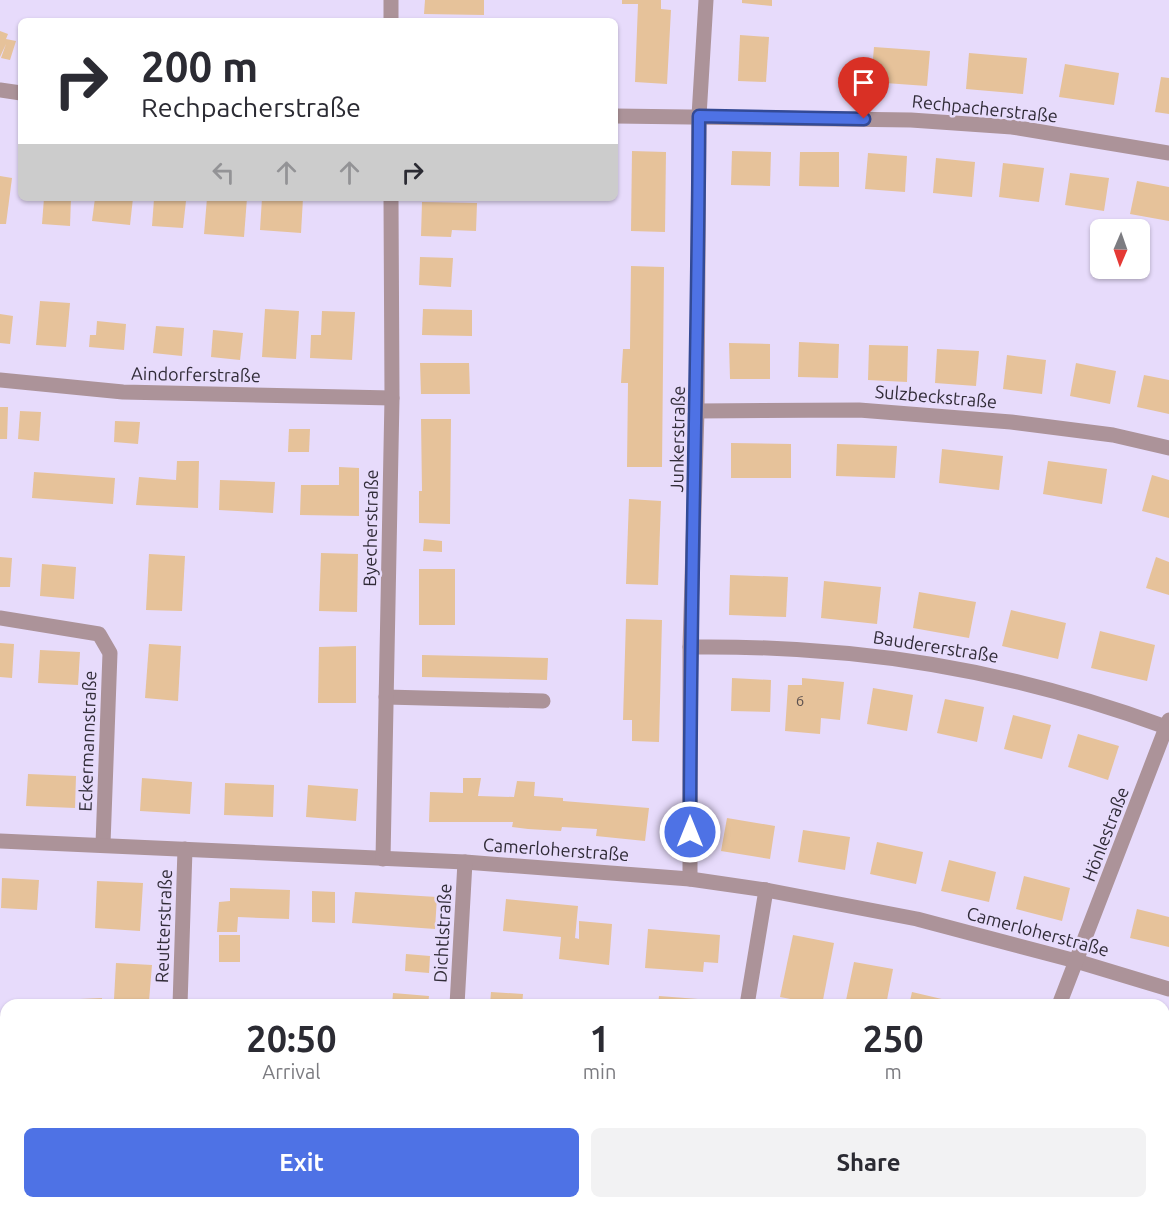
<!DOCTYPE html>
<meta charset="utf-8">
<style>
:root{--surface:#fff;--page:#f2f2f3;--text:#2b2b33;--muted:#7c7c81;--accent:#4e72e5}
body{margin:0;font-family:Ubuntu,sans-serif;background:var(--page);color:var(--text);height:100vh;display:flex;flex-direction:column;font-size:22px;white-space:nowrap}
*{box-sizing:border-box;margin:0}
p{font-size:20px;color:var(--muted)}
.icon{flex:none;width:33px;height:33px;fill:none;stroke:currentColor;stroke-width:2;stroke-linecap:round;stroke-linejoin:round}
.map{position:relative;flex:1;overflow:hidden}
.drawer{position:absolute;left:0px;top:999px;width:1170px;height:210px;display:flex;flex-direction:column;background:var(--surface);border-radius:18px 18px 0 0;box-shadow:0 2px 4px #0004}
.drawer>*{flex:none}
.top-card{position:absolute;left:18px;top:18px;width:600px;height:183px;border-radius:9px;box-shadow:0 2px 4px #0004;background:#fff;color:var(--text);overflow:hidden}
.needle{width:39px;rotate:182deg}
.tools{position:absolute;left:1090px;top:219px;display:grid;gap:12px}
.tools a{display:grid;place-items:center;width:60px;height:60px;border-radius:9px;background:var(--surface);box-shadow:0 2px 4px #0004;font-size:30px}
.pin{position:absolute;display:grid;place-items:center;width:51px;height:51px;color:#fff;margin:-62px -26px;border-radius:50% 50% 50% 0;rotate:-45deg;box-shadow:0 0 6px #0007}
.pin .icon{rotate:45deg}
.me{position:absolute;width:66px;margin:-33px;rotate:0deg;stroke-linejoin:round;filter:drop-shadow(0 0 4px #0008)}
.turn{display:flex;align-items:center;gap:21px;height:126px;padding:0 24px;font-size:27px}
.turn .icon{width:78px;height:78px;stroke-width:2.5}
.turn b{display:block;font-size:42px;line-height:51px}
.lanes{display:flex;align-items:center;height:57px;padding:0 24px;background:#0003;justify-content:center;gap:30px;direction:ltr}
.lanes .off{opacity:.35}
.eta{display:flex;justify-content:space-evenly;align-items:center;height:102px;text-align:center}
.eta b{font-size:36px;font-weight:700;line-height:42px}
.action{display:flex;gap:12px;margin-top:auto;padding:12px 24px}
.action a{flex:1;height:69px;border-radius:9px;background:var(--accent);color:#fff;font-size:24px;font-weight:700;line-height:69px;text-align:center}
.action a+a{background:var(--page);color:var(--text)}
.map>svg:first-child{display:block}
.building{fill:#e6c29a}
.lines{fill:none;stroke-linecap:round;stroke-linejoin:round}
.minor{stroke:#ac9399;stroke-width:15}
.route-casing{stroke:#334a95;stroke-width:15}
.route{stroke:#4e72e5;stroke-width:10}
.labels{text-anchor:middle;dominant-baseline:central;stroke-width:5;stroke-linejoin:round;paint-order:stroke}
.number-label{font-size:15px;fill:#5e5250}
.street-label{font-size:18px;fill:#312c38;stroke:#e7dbfb}
</style>
<div class="map">
<svg width="1169" height="1209" viewBox="0 0 1169 1209">
<rect width="100%" height="100%" fill="#e7dbfb"/>
<g class="building">
<path d="M 425,0 L 484,0 L 484,15 L 424,14 Z"/>
<path d="M 622,0 L 661,0 L 661,9 L 671,10 L 667,84 L 635,82 L 638,4 L 622,4 Z"/>
<path d="M 742,0 L 772,0 L 772,6 L 742,3 Z"/>
<path d="M 0,31 L 8,34 L 6,39 L 16,41 L 10,60 L 1,58 L 6,44 L 0,57 Z"/>
<path d="M 740,35 L 769,37 L 766,82 L 738,81 Z"/>
<path d="M 874,47 L 930,51 L 927,86 L 871,82 Z"/>
<path d="M 969,53 L 1027,58 L 1023,94 L 966,89 Z"/>
<path d="M 1065,64 L 1119,73 L 1114,105 L 1059,97 Z"/>
<path d="M 1161,77 L 1169,78 L 1169,114 L 1155,112 Z"/>
<path d="M 632,151 L 666,152 L 665,232 L 631,231 Z"/>
<path d="M 732,151 L 771,152 L 770,186 L 731,185 Z"/>
<path d="M 800,152 L 839,152 L 839,187 L 799,186 Z"/>
<path d="M 868,153 L 907,156 L 905,192 L 865,189 Z"/>
<path d="M 936,158 L 975,162 L 972,197 L 933,193 Z"/>
<path d="M 1003,163 L 1044,168 L 1039,202 L 999,197 Z"/>
<path d="M 1070,173 L 1109,178 L 1104,211 L 1065,205 Z"/>
<path d="M 0,176 L 12,178 L 6,224 L 0,224 Z"/>
<path d="M 1137,181 L 1169,187 L 1169,221 L 1130,214 Z"/>
<path d="M 44,198 L 71,198 L 70,226 L 42,224 Z"/>
<path d="M 95,198 L 133,198 L 130,225 L 92,221 Z"/>
<path d="M 207,198 L 247,198 L 244,237 L 204,234 Z"/>
<path d="M 262,198 L 303,198 L 301,233 L 260,230 Z"/>
<path d="M 154,199 L 186,201 L 183,228 L 152,226 Z"/>
<path d="M 422,202 L 477,203 L 476,231 L 452,230 L 451,237 L 421,236 Z"/>
<path d="M 420,257 L 453,258 L 451,287 L 419,285 Z"/>
<path d="M 631,266 L 664,267 L 662,467 L 627,467 L 628,383 L 621,383 L 623,349 L 630,349 Z"/>
<path d="M 40,301 L 70,303 L 66,347 L 36,345 Z"/>
<path d="M 265,309 L 299,311 L 296,359 L 262,357 Z"/>
<path d="M 423,309 L 472,310 L 472,336 L 422,335 Z"/>
<path d="M 322,311 L 355,312 L 352,360 L 310,358 L 311,335 L 321,335 Z"/>
<path d="M 0,314 L 13,316 L 10,344 L 0,343 Z"/>
<path d="M 97,321 L 126,324 L 124,350 L 89,347 L 90,335 L 96,335 Z"/>
<path d="M 156,326 L 184,328 L 182,356 L 153,353 Z"/>
<path d="M 213,330 L 243,333 L 240,360 L 211,357 Z"/>
<path d="M 799,342 L 839,344 L 838,378 L 798,377 Z"/>
<path d="M 729,343 L 770,344 L 770,379 L 730,379 Z"/>
<path d="M 869,345 L 908,346 L 907,382 L 868,380 Z"/>
<path d="M 937,349 L 979,351 L 976,386 L 935,383 Z"/>
<path d="M 1007,355 L 1046,360 L 1042,394 L 1003,389 Z"/>
<path d="M 420,363 L 469,363 L 470,394 L 421,394 Z"/>
<path d="M 1076,363 L 1116,371 L 1110,404 L 1070,396 Z"/>
<path d="M 1144,375 L 1169,380 L 1169,414 L 1137,407 Z"/>
<path d="M 0,407 L 8,407 L 7,439 L 0,439 Z"/>
<path d="M 20,411 L 41,412 L 39,441 L 18,439 Z"/>
<path d="M 421,419 L 451,419 L 450,524 L 419,523 L 419,491 L 422,491 Z"/>
<path d="M 115,421 L 140,422 L 138,444 L 114,442 Z"/>
<path d="M 289,429 L 310,429 L 309,452 L 288,452 Z"/>
<path d="M 731,443 L 791,444 L 791,478 L 731,478 Z"/>
<path d="M 837,444 L 897,446 L 895,478 L 836,476 Z"/>
<path d="M 942,449 L 1003,456 L 999,490 L 939,483 Z"/>
<path d="M 177,461 L 199,461 L 198,508 L 136,505 L 139,477 L 176,480 Z"/>
<path d="M 1048,461 L 1107,469 L 1102,504 L 1043,494 Z"/>
<path d="M 339,467 L 359,468 L 359,516 L 300,515 L 301,485 L 339,485 Z"/>
<path d="M 34,472 L 115,478 L 113,504 L 32,498 Z"/>
<path d="M 1152,475 L 1169,480 L 1169,518 L 1142,511 Z"/>
<path d="M 220,480 L 275,482 L 273,513 L 219,510 Z"/>
<path d="M 629,499 L 661,501 L 658,585 L 626,584 Z"/>
<path d="M 424,539 L 442,541 L 442,552 L 423,551 Z"/>
<path d="M 321,553 L 358,554 L 357,612 L 319,611 Z"/>
<path d="M 149,554 L 185,556 L 182,611 L 146,610 Z"/>
<path d="M 0,557 L 12,558 L 10,587 L 0,587 Z"/>
<path d="M 1156,557 L 1169,562 L 1169,595 L 1146,588 Z"/>
<path d="M 42,564 L 76,567 L 74,599 L 40,596 Z"/>
<rect x="419" y="569" width="36" height="56"/>
<path d="M 730,575 L 788,577 L 786,617 L 729,615 Z"/>
<path d="M 824,581 L 881,587 L 877,624 L 821,618 Z"/>
<path d="M 919,592 L 976,602 L 969,638 L 913,628 Z"/>
<path d="M 1011,610 L 1066,623 L 1058,659 L 1002,646 Z"/>
<path d="M 626,619 L 662,620 L 659,742 L 632,741 L 632,720 L 623,720 Z"/>
<path d="M 1100,631 L 1155,645 L 1147,681 L 1091,668 Z"/>
<path d="M 0,643 L 14,644 L 12,678 L 0,677 Z"/>
<path d="M 149,644 L 181,646 L 178,701 L 145,698 Z"/>
<path d="M 356,646 L 356,703 L 318,703 L 319,647 Z"/>
<path d="M 40,650 L 80,652 L 78,685 L 38,683 Z"/>
<path d="M 422,655 L 548,658 L 547,680 L 422,677 Z"/>
<path d="M 732,678 L 771,680 L 770,712 L 731,711 Z"/>
<path d="M 802,678 L 844,682 L 840,720 L 821,718 L 820,734 L 785,731 L 788,685 L 802,685 Z"/>
<path d="M 873,688 L 913,695 L 907,731 L 867,724 Z"/>
<path d="M 945,699 L 984,707 L 977,742 L 937,733 Z"/>
<path d="M 1013,715 L 1051,725 L 1042,759 L 1004,749 Z"/>
<path d="M 1078,734 L 1119,746 L 1108,780 L 1068,767 Z"/>
<path d="M 28,774 L 76,776 L 75,808 L 26,806 Z"/>
<path d="M 142,778 L 192,782 L 190,814 L 140,811 Z"/>
<path d="M 463,778 L 481,778 L 478,796 L 514,797 L 517,781 L 535,782 L 534,796 L 563,798 L 563,801 L 649,808 L 645,841 L 596,836 L 597,829 L 562,827 L 561,831 L 528,829 L 512,827 L 513,822 L 429,822 L 430,792 L 463,793 Z"/>
<path d="M 225,783 L 274,785 L 273,817 L 224,815 Z"/>
<path d="M 308,785 L 358,789 L 356,821 L 306,817 Z"/>
<path d="M 727,818 L 775,826 L 770,859 L 721,851 Z"/>
<path d="M 803,830 L 850,837 L 845,870 L 798,862 Z"/>
<path d="M 877,842 L 923,852 L 916,884 L 870,874 Z"/>
<path d="M 949,860 L 996,872 L 989,902 L 941,891 Z"/>
<path d="M 1024,876 L 1070,888 L 1062,921 L 1016,909 Z"/>
<path d="M 2,878 L 39,880 L 37,910 L 1,908 Z"/>
<path d="M 97,881 L 143,883 L 140,931 L 95,928 Z"/>
<path d="M 230,888 L 290,890 L 289,919 L 238,917 L 237,932 L 217,932 L 219,902 L 230,901 Z"/>
<path d="M 312,891 L 335,892 L 335,923 L 312,922 Z"/>
<path d="M 355,892 L 437,897 L 435,929 L 352,923 Z"/>
<path d="M 506,899 L 578,906 L 575,938 L 579,939 L 579,921 L 612,924 L 609,965 L 559,959 L 561,937 L 503,931 Z"/>
<path d="M 1137,909 L 1169,917 L 1169,947 L 1130,938 Z"/>
<path d="M 648,929 L 720,935 L 718,963 L 704,962 L 703,972 L 645,968 Z"/>
<rect x="219" y="935" width="21" height="27"/>
<path d="M 793,935 L 834,943 L 822,1005 L 780,997 Z"/>
<path d="M 406,954 L 430,956 L 429,973 L 405,971 Z"/>
<path d="M 854,962 L 893,969 L 886,1005 L 845,1005 Z"/>
<path d="M 116,963 L 152,965 L 149,1001 L 114,999 Z"/>
<path d="M 491,992 L 523,994 L 522,1005 L 490,1005 Z"/>
<path d="M 912,992 L 946,1000 L 945,1005 L 909,1005 Z"/>
<path d="M 393,993 L 429,996 L 428,1005 L 392,1005 Z"/>
<path d="M 659,996 L 711,1000 L 710,1005 L 658,1005 Z"/>
<path d="M 102,998 L 102,1005 L 80,1005 L 80,999 Z"/>
<path d="M 102,1203 L 141,1203 L 140,1209 L 102,1209 Z"/>
<path d="M 371,1203 L 404,1205 L 404,1209 L 371,1209 Z"/>
<rect x="616" y="1203" width="37" height="6"/>
<path d="M 737,1203 L 770,1203 L 778,1206 L 777,1209 L 736,1209 Z"/>
<path d="M 1025,1203 L 1061,1203 L 1060,1209 L 1024,1209 Z"/>
</g>
<g class="lines">
<g class="minor">
<path d="M 391,21 L 391,0"/>
<path d="M 0,90 L 21,93"/>
<path d="M 615,116 L 911,120 L 1012,127 L 1169,153"/>
<path d="M 0,380 L 123,392 L 392,398"/>
<path d="M 697,411 L 859,410 L 1011,422 L 1113,435 L 1169,448"/>
<path d="M 0,618 L 99,634 L 110,653 L 103,844"/>
<path d="M 690,647 C 859,645 1008,669 1166,727"/>
<path d="M 386,697 L 543,701"/>
<path d="M 0,841 L 465,862 L 690,879 L 766,890 L 917,919 L 1076,961 L 1169,989"/>
<path d="M 383,859 L 392,398 L 391,198"/>
<path d="M 690,879 L 690,647 L 697,411 L 699,116 L 706,0"/>
<path d="M 180,1005 L 185,849"/>
<path d="M 457,1005 L 465,862"/>
<path d="M 747,1005 L 766,890"/>
<path d="M 1059,1005 L 1169,720"/>
<path d="M 174,1209 L 174,1203"/>
<path d="M 438,1209 L 439,1203"/>
<path d="M 705,1209 L 707,1203"/>
<path d="M 981,1209 L 983,1203"/>
</g>
</g>
<g class="lines">
<g class="route-casing">
<path id="route" d="M 690,832 C 690,593 698,355 699,116 L 864,119"/>
</g>
<use href="#route" class="route"/>
</g>
<g class="labels">
<g class="number-label">
<text x="800" y="700">6</text>
</g>
<g class="street-label">
<text transform="translate(985 108) rotate(6)">Rechpacherstraße</text>
<text transform="translate(196 374) rotate(1)">Aindorferstraße</text>
<text transform="translate(936 396) rotate(5)">Sulzbeckstraße</text>
<text transform="translate(677 439) rotate(-89)">Junkerstraße</text>
<text transform="translate(370 528) rotate(-89)">Byecherstraße</text>
<text transform="translate(936 646) rotate(9)">Baudererstraße</text>
<text transform="translate(87 741) rotate(-88)">Eckermannstraße</text>
<text transform="translate(1105 834) rotate(-69)">Hönlestraße</text>
<text transform="translate(556 849) rotate(4)">Camerloherstraße</text>
<text transform="translate(163 926) rotate(-88)">Reutterstraße</text>
<text transform="translate(1038 931) rotate(15)">Camerloherstraße</text>
<text transform="translate(442 933) rotate(-87)">Dichtlstraße</text>
</g>
</g>
</svg>
<div class="tools">
<a><svg class="needle" viewBox="-14 -14 28 28"><path d="M0-13l5 13h-10z" fill="#e53935"/><path d="M0 13l5-13h-10z" fill="#7c7c81"/></svg></a>
</div>
<div class="pin" style="left:864px;top:119px;background:#d93025"><svg class="icon" aria-label="arrive" viewBox="0 0 24 24"><path d="M6 21V4h12l-3 4 3 4H6"/></svg></div>
<svg class="me" style="left:690px;top:832px" viewBox="-20 -20 40 40"><circle r="17" fill="#4e72e5" stroke="#fff" stroke-width="3"/><path d="M0-11L8 9 0 5-8 9z" fill="#fff"/></svg>
<div class="top-card">
<div class="turn"><svg class="icon" aria-label="right" viewBox="0 0 24 24"><path d="M7 20v-9h11M14 6l5 5-5 5"/></svg><div><b>200 m</b>Rechpacherstraße</div></div>
<div class="lanes"><svg class="icon off" aria-label="left" viewBox="0 0 24 24"><path d="M17 20v-9H6M10 6l-5 5 5 5"/></svg><svg class="icon off" aria-label="ahead" viewBox="0 0 24 24"><path d="M12 20V5M6 11l6-6 6 6"/></svg><svg class="icon off" aria-label="ahead" viewBox="0 0 24 24"><path d="M12 20V5M6 11l6-6 6 6"/></svg><svg class="icon" aria-label="right" viewBox="0 0 24 24"><path d="M7 20v-9h11M14 6l5 5-5 5"/></svg></div>
</div>
<section class="drawer">
<div class="eta">
<div><b>20:50</b><p>Arrival</p></div>
<div><b>1</b><p>min</p></div>
<div><b>250</b><p>m</p></div>
</div>
<div class="action"><a>Exit</a><a>Share</a></div>
</section>
</div>
